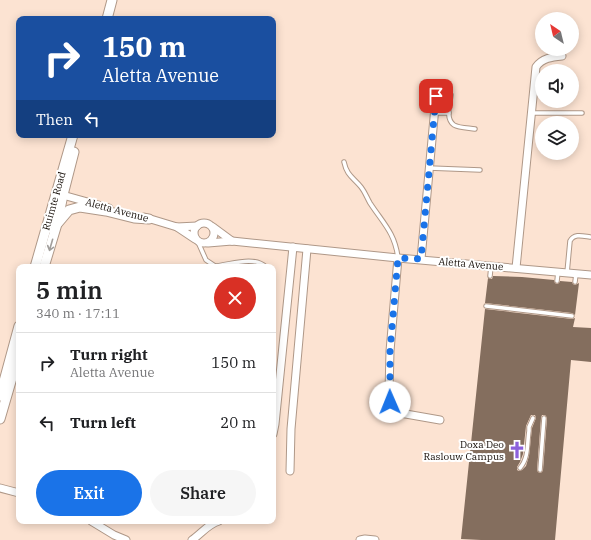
<!DOCTYPE html>
<meta charset="utf-8">
<style>
:root{--surface:#fff;--page:#f6f6f6;--text:#202124;--muted:#757577;--line:#e0e0e0;--accent:#1a73e8}
body{margin:0;font-family:"IBM Plex Serif",serif;background:var(--page);color:var(--text);height:100vh;display:flex;flex-direction:column;font-size:15px;white-space:nowrap}
*{box-sizing:border-box;margin:0}
p{font-size:13px;color:var(--muted)}
.icon{flex:none;width:22px;height:22px;fill:none;stroke:currentColor;stroke-width:2;stroke-linecap:round;stroke-linejoin:round}
.map{position:relative;flex:1;overflow:hidden}
.details{position:absolute;left:16px;top:264px;width:260px;height:260px;display:flex;flex-direction:column;background:var(--surface);border-radius:8px;box-shadow:0 2px 10px #0003}
.details>*{flex:none}
.guide{position:absolute;left:16px;top:16px;width:260px;height:122px;border-radius:8px;box-shadow:0 2px 10px #0003;background:#1a4fa0;color:#fff;overflow:hidden}
.needle{width:26px;rotate:325deg}
.tools{position:absolute;left:535px;top:12px;display:grid;gap:8px}
.tools a{display:grid;place-items:center;width:44px;height:44px;border-radius:50%;background:var(--surface);box-shadow:0 2px 10px #0003;font-size:20px}
.pin{position:absolute;display:grid;place-items:center;width:34px;height:34px;color:#fff;margin:-17px;border-radius:8px;box-shadow:0 2px 6px #0006}
.me{position:absolute;width:44px;margin:-22px;rotate:359deg;stroke-linejoin:round;filter:drop-shadow(0 0 3px #0008)}
.turn{display:flex;align-items:center;gap:14px;height:84px;padding:0 20px;font-size:18px}
.turn .icon{width:52px;height:52px;stroke-width:2.5}
.turn b{display:block;font-size:28px;line-height:34px}
.then{display:flex;align-items:center;height:38px;padding:0 20px;background:#0003;gap:8px;font-size:15px}
.round{display:grid;place-items:center;flex:none;width:42px;height:42px;border-radius:21px;background:var(--page)}
.overview{display:flex;align-items:center;justify-content:space-between;height:68px;padding:0 20px}
h1{font-size:24px;font-weight:600;line-height:30px}
.action{display:flex;gap:8px;margin-top:auto;padding:8px 20px}
.action a{flex:1;height:46px;border-radius:24px;background:var(--accent);color:#fff;font-size:16px;font-weight:600;line-height:46px;text-align:center}
.action a+a{background:var(--page);color:var(--text)}
ul{padding:0;list-style:none}
li{display:flex;align-items:center;gap:12px;height:60px;padding:0 20px;border-top:1px solid var(--line)}
li div{flex:1}
li b{display:block;font-size:15px}
li em{font-style:normal}
.map>svg:first-child{display:block}
.building{fill:#846e5e;fill-rule:evenodd}
.lines{fill:none;stroke-linecap:round;stroke-linejoin:round}
.service-casing{stroke:#af9888;stroke-width:5.5}
.minor-casing{stroke:#af9888;stroke-width:9}
.secondary-casing{stroke:#af9888;stroke-width:11}
.service{stroke:#fff;stroke-width:3.5}
.minor{stroke:#fff;stroke-width:7}
.secondary{stroke:#fff;stroke-width:9}
.oneway{stroke:#a19e9b}
.route{stroke:#1a73e8;stroke-width:7;stroke-dasharray:0 12.6}
.labels{text-anchor:middle;dominant-baseline:central;stroke-width:4;stroke-linejoin:round;paint-order:stroke}
.street-label{font-size:10px;fill:#140c06;stroke:#fff}
.poi-label{font-size:10px;fill:#140c06;stroke:#fff;text-anchor:end}
</style>
<div class="map">
<svg width="591" height="540" viewBox="0 0 591 540">
<rect width="100%" height="100%" fill="#fce3d2"/>
<g class="building">
<path d="M 493,276 L 522,277 L 554,280 L 555,283 L 557,284 L 559,283 L 560,281 L 572,282 L 573,284 L 575,285 L 579,283 L 575,315 L 572,313 L 485,303 L 488,278 L 492,279 Z"/>
<path d="M 485,309 L 572,319 L 575,318 L 573,327 L 591,328 L 591,362 L 571,360 L 555,540 L 481,540 L 461,539 ZM 531,415 L 535,415 L 536,418 L 532,428 L 529,456 L 526,466 L 522,470 L 519,471 L 517,470 L 517,467 L 520,462 L 523,454 L 526,426 ZM 542,415 L 545,415 L 547,418 L 543,470 L 542,472 L 540,473 L 538,472 L 537,470 L 541,418 Z"/>
</g>
<g class="lines">
<g class="service-casing">
<g id="service">
<path d="M 451,95 C 450,103 445,119 454,125 C 459,128 469,128 475,129"/>
<path d="M 434,113 L 449,113"/>
<path d="M 531,113 L 582,113"/>
<path d="M 344,162 C 347,176 353,177 361,187 C 365,192 367,198 370,203 C 383,223 395,233 398,258"/>
<path d="M 429,168 L 480,170"/>
<path d="M 198,242 L 206,260 L 215,266 C 230,265 253,255 266,267"/>
<path d="M 567,273 L 570,241 C 574,233 583,236 590,237"/>
<path d="M 490,276 L 491,266"/>
<path d="M 557,281 L 558,272"/>
<path d="M 575,282 L 576,274"/>
<path d="M 486,306 L 572,316"/>
<path d="M 520,468 C 529,458 527,443 529,431 L 529,427 L 533,418"/>
<path d="M 540,470 L 544,418"/>
</g>
</g>
<g class="minor-casing">
<g id="minor">
<path d="M 59,194 L 109,208"/>
<path d="M 144,217 L 177,227 L 197,226"/>
<circle cx="204" cy="233" r="10"/>
<path d="M 177,227 L 195,239"/>
<path d="M 213,227 L 232,241"/>
<path d="M 208,243 L 232,241 L 398,258 L 591,275"/>
<path d="M 398,258 L 390,351 L 389,392 L 390,402 L 392,407 L 394,410 L 400,413 L 440,420"/>
<path d="M 421,259 L 436,96"/>
<path d="M 516,268 L 536,67 C 542,58 552,57 562,56"/>
<path d="M 273,434 L 275,424 L 293,247"/>
<path d="M 290,471 L 291,429 L 307,249"/>
<path d="M 0,488 L 19,493"/>
<path d="M 91,521 L 114,535 L 126,540"/>
<path d="M 192,540 C 201,534 208,524 219,521"/>
<path d="M 360,540 L 365,539 L 375,540"/>
</g>
</g>
<g class="secondary-casing">
<g id="secondary">
<path d="M 107,19 L 112,0"/>
<path d="M 58,223 L 69,210 L 80,207 L 106,211 L 134,218 L 149,219"/>
<path d="M 35,267 L 73,135"/>
<path d="M 44,267 L 57,224 L 63,195 L 74,152"/>
<path d="M 0,396 L 19,326"/>
<path d="M 0,419 L 19,354"/>
</g>
</g>
<use href="#service" class="service"/>
<use href="#minor" class="minor"/>
<use href="#secondary" class="secondary"/>
</g>
<defs><path id="oneway-shaft" d="M-6 0H5M1.5-3L5.5 0L1.5 3" fill="none" stroke-width="1.6" stroke-linecap="round" stroke-linejoin="round"/></defs>
<use class="oneway" href="#oneway-shaft" transform="translate(51 245) rotate(106)"/>
<g class="lines">
<path class="route" d="M 390,402 L 390,351 L 398,258 L 421,259 L 436,96"/>
</g>
<defs>
<g id="church-bare" transform="scale(1.38)"><path d="M-1.2-6h2.4v3.5h3.3v2.4h-3.3V6h-2.4V-.1h-3.3v-2.4h3.3Z" fill="#8c61db" stroke="#fff" stroke-width="2.5" paint-order="stroke"/></g>
</defs>
<g fill-rule="evenodd">
<use href="#church-bare" x="517" y="450"/>
</g>
<g class="labels">
<g class="street-label">
<text transform="translate(54 201) rotate(-74)">Ruimte Road</text>
<text transform="translate(117 210) rotate(15)">Aletta Avenue</text>
<text transform="translate(471 264) rotate(5)">Aletta Avenue</text>
</g>
<g class="poi-label">
<text x="504" y="444">Doxa Deo<tspan x="504" dy="12">Raslouw Campus</tspan></text>
</g>
</g>
</svg>
<div class="tools">
<a><svg class="needle" viewBox="-14 -14 28 28"><path d="M0-13l5 13h-10z" fill="#e53935"/><path d="M0 13l5-13h-10z" fill="#757577"/></svg></a>
<a><svg class="icon" aria-label="sound" viewBox="0 0 24 24"><path d="M4 9h4l5-4v14l-5-4H4zM17 9q2 3 0 6"/></svg></a>
<a><svg class="icon" aria-label="layers" viewBox="0 0 24 24"><path d="M12 4l9 5-9 5-9-5zM3 14l9 5 9-5"/></svg></a>
</div>
<div class="pin" style="left:436px;top:96px;background:#d93025"><svg class="icon" aria-label="arrive" viewBox="0 0 24 24"><path d="M6 21V4h12l-3 4 3 4H6"/></svg></div>
<svg class="me" style="left:390px;top:402px" viewBox="-20 -20 40 40"><circle r="19" fill="#fff"/><path d="M0-13L10 11 0 6-10 11z" fill="#1a73e8"/></svg>
<div class="guide">
<div class="turn"><svg class="icon" aria-label="right" viewBox="0 0 24 24"><path d="M7 20v-9h11M14 6l5 5-5 5"/></svg><div><b>150 m</b>Aletta Avenue</div></div>
<div class="then">Then<svg class="icon" aria-label="left" viewBox="0 0 24 24"><path d="M17 20v-9H6M10 6l-5 5 5 5"/></svg></div>
</div>
<section class="details">
<div class="overview"><div><h1>5 min</h1><p>340 m · 17:11</p></div><a class="round" style="background:#d93025;color:#fff"><svg class="icon" aria-label="close" viewBox="0 0 24 24"><path d="M6 6l12 12M18 6L6 18"/></svg></a></div>
<ul>
<li><svg class="icon" aria-label="right" viewBox="0 0 24 24"><path d="M7 20v-9h11M14 6l5 5-5 5"/></svg><div><b>Turn right</b><p>Aletta Avenue</p></div><em>150 m</em></li>
<li><svg class="icon" aria-label="left" viewBox="0 0 24 24"><path d="M17 20v-9H6M10 6l-5 5 5 5"/></svg><div><b>Turn left</b></div><em>20 m</em></li>
</ul>
<div class="action"><a>Exit</a><a>Share</a></div>
</section>
</div>
